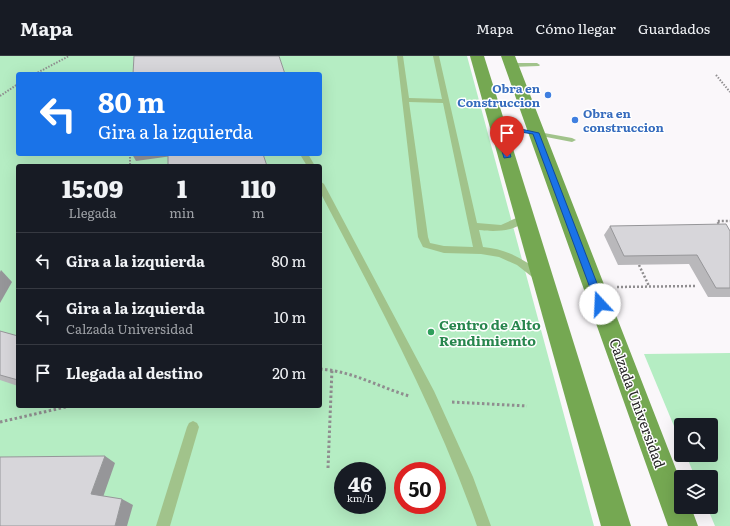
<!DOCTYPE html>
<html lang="es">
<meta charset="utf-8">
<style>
:root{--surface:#171b24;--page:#242831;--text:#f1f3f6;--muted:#9ea1a6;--line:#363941}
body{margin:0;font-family:Literata,serif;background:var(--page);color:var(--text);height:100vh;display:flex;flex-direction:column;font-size:15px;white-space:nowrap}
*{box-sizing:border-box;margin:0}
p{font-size:13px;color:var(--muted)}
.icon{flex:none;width:22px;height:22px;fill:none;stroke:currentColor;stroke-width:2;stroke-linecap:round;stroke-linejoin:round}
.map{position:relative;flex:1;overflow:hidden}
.details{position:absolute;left:16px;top:108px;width:306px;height:244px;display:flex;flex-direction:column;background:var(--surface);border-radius:4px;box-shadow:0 4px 16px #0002}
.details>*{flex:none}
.top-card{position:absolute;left:16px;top:16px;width:306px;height:84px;border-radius:4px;box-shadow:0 4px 16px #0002;background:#1a73e8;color:#fff;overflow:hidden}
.buttons{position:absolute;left:674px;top:362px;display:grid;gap:8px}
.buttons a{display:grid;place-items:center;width:44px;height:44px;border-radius:4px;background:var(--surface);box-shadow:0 4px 16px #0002;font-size:20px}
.speed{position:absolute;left:334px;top:406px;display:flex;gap:8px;font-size:20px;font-weight:700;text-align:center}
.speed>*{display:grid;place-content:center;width:52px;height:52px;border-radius:50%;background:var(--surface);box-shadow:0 4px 16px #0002;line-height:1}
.speed small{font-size:10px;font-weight:400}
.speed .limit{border:6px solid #d22;background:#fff;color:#111}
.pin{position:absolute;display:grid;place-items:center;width:34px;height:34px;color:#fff;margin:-41px -17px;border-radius:50% 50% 50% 0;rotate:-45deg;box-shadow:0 0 4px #0007}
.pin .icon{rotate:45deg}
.me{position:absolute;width:44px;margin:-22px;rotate:340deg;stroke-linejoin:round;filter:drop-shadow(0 0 3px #0008)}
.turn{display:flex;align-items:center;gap:14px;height:84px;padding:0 16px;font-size:18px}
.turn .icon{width:52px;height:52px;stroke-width:2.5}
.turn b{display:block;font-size:28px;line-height:34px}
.eta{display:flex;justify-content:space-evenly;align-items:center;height:68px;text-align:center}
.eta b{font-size:24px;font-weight:800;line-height:28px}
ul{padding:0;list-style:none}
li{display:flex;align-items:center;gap:12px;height:56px;padding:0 16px;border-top:1px solid var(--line)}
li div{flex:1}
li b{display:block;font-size:15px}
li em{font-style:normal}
header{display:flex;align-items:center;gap:24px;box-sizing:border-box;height:56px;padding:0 20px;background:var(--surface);border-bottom:1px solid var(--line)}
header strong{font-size:19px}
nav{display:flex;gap:22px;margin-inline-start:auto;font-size:14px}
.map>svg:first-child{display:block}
.green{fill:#b5edc3;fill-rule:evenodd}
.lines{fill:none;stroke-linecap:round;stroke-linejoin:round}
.path-far2{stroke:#8f8d8f;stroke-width:2;stroke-dasharray:1.5 1.5;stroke-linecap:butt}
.path-far1{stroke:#8f8d8f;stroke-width:2.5;stroke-dasharray:2 2;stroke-linecap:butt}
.path{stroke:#8f8d8f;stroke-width:3;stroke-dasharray:2.5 2.5;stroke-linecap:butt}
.service{fill:#a1c38b;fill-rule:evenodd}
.secondary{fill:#75a852;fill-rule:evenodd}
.wall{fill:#b9b8bb}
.shaded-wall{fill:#969699}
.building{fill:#d7d6da;stroke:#969699}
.route{fill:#1a73e8;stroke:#114b97}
.shop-dot{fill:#3f7fe0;stroke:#fff;stroke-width:1.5}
.leisure-dot{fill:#2e9e5b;stroke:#fff;stroke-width:1.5}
.labels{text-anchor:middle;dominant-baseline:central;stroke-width:3;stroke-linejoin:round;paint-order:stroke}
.far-shop-label{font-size:12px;font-weight:bold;fill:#366cbe;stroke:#fff;text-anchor:end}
.leisure-label{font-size:14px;font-weight:bold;fill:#27864d;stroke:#fff;text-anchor:start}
.street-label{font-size:14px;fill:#272627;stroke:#fff}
</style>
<header>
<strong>Mapa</strong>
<nav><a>Mapa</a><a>Cómo llegar</a><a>Guardados</a></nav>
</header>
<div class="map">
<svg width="730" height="470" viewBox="0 0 730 470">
<rect width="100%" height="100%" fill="#faf7fa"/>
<g class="green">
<path d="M 0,0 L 467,0 L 594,470 L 0,470 ZM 18,18 L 320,18 L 320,98 L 18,98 ZM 18,110 L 320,110 L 320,350 L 18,350 ZM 343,415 L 377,415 L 377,449 L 343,449 ZM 403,415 L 437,415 L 437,449 L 403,449 Z"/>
<path d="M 730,297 L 730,470 L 715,470 L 707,451 L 711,451 L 711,421 L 695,421 L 686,399 L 711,399 L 711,369 L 681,369 L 681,387 L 644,298 Z"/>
</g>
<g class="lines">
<g class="path-far2">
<path d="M 35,18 L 69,0"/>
<path d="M 716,19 L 730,36"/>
<path d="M 0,40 L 18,28"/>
<path d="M 130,98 L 130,110"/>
</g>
<g class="path-far1">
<path d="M 721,171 L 717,165 L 730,165"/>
<path d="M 639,209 L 649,230"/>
<path d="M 617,231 L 696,230"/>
</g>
<g class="path">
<path d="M 320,313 C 352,315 379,331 409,340"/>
<path d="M 452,346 L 527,350"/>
<path d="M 0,366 L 70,350"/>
<path d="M 328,412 L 332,313"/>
</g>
<g class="service">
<path d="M 397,0 L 403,0 L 409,42 L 442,43 L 433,0 L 439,0 L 477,167 L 501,169 L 525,158 L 529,161 C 518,176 495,176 479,174 L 483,191 C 507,193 524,203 542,218 L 544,221 L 542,224 L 536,224 L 517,209 L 499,201 L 481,198 L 444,197 L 423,191 L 418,181 ZM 409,46 L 443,47 L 473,191 L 444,190 L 430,187 L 428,181 Z"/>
<path d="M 537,7 L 540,9 L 539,10 L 511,11 L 508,9 L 511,7 Z"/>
<path d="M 533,75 L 572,82 L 576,84 L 572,86 L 536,79 L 533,79 Z"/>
<path d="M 302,98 L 308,98 L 315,110 L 307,110 L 301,100 Z"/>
<path d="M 320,125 L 324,128 L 434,335 L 473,421 L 491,470 L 477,470 C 436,353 377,245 320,136 Z"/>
<path d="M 193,365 L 197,367 L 199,371 L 170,470 L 156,470 L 187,371 L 189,367 Z"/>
</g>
<g class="secondary">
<path d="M 470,0 L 484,0 L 631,470 L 601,470 Z"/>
<path d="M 501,0 L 515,0 L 681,426 L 681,451 L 691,451 L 698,470 L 668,470 Z"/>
</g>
</g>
<g class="wall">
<path d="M 610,170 L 730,175 L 730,241 L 708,241 L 689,208 L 618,209 L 604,179 Z"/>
<path d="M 0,275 L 18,280 L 18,330 L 0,324 Z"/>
</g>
<g class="shaded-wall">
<path d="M 132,98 L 172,98 L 172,100 L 136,105 Z"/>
<path d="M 1,214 L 12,226 L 0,247 L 0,216 Z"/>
<path d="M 105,400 L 115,407 L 102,444 L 91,438 Z"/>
<path d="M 122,443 L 133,449 L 127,470 L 115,470 Z"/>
</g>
<g class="building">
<path d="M 134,0 L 279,0 L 285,18 L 133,18 Z"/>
<path d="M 168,98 L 263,98 L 267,110 L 168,110 Z"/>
<path d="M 726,168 L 730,175 L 730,232 L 716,232 L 697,199 L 624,200 L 610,170 Z"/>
<path d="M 0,275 L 18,280 L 18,324 L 0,319 Z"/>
<path d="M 105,400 L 91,438 L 122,443 L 115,470 L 0,470 L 0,401 Z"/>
</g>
<path class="route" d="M 498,68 L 539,77 L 605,248 L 603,251 L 600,252 L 596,248 L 533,78 L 502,73 L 511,101 L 504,102 L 495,70 Z"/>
<g class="shop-dot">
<circle cx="548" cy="39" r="4"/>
<circle cx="575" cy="64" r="4"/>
</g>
<circle class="leisure-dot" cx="431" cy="276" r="4"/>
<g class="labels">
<g class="far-shop-label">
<text x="540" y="32">Obra en<tspan x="540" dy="14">Construccion</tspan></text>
<text x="583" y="57" text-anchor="start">Obra en<tspan x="583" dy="14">construccion</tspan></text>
</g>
<g class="leisure-label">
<text x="439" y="268">Centro de Alto<tspan x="439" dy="16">Rendimiemto</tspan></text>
</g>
<g class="street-label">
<text transform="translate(638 347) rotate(70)">Calzada Universidad</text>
</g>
</g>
</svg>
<div class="buttons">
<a><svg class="icon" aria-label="search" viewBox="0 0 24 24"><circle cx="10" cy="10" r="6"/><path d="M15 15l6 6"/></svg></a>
<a><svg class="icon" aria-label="layers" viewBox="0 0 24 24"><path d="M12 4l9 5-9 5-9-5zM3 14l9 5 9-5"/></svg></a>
</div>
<div class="speed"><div>46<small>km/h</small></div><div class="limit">50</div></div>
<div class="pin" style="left:507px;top:101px;background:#d93025"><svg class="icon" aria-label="arrive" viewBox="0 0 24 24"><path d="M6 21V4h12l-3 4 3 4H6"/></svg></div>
<svg class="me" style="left:600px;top:248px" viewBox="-20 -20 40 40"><circle r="19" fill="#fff"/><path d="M0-13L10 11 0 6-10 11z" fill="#1a73e8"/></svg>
<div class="top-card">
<div class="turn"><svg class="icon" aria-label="left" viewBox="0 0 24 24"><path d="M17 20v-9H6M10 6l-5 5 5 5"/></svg><div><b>80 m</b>Gira a la izquierda</div></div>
</div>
<section class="details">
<div class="eta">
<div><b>15:09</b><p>Llegada</p></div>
<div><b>1</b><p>min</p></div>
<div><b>110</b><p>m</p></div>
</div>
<ul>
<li><svg class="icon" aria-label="left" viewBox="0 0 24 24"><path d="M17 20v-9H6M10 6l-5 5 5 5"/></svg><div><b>Gira a la izquierda</b></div><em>80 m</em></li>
<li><svg class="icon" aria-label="left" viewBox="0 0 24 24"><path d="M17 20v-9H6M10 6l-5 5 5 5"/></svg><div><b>Gira a la izquierda</b><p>Calzada Universidad</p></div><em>10 m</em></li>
<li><svg class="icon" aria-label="arrive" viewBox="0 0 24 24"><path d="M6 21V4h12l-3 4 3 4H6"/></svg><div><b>Llegada al destino</b></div><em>20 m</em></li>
</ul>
</section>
</div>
